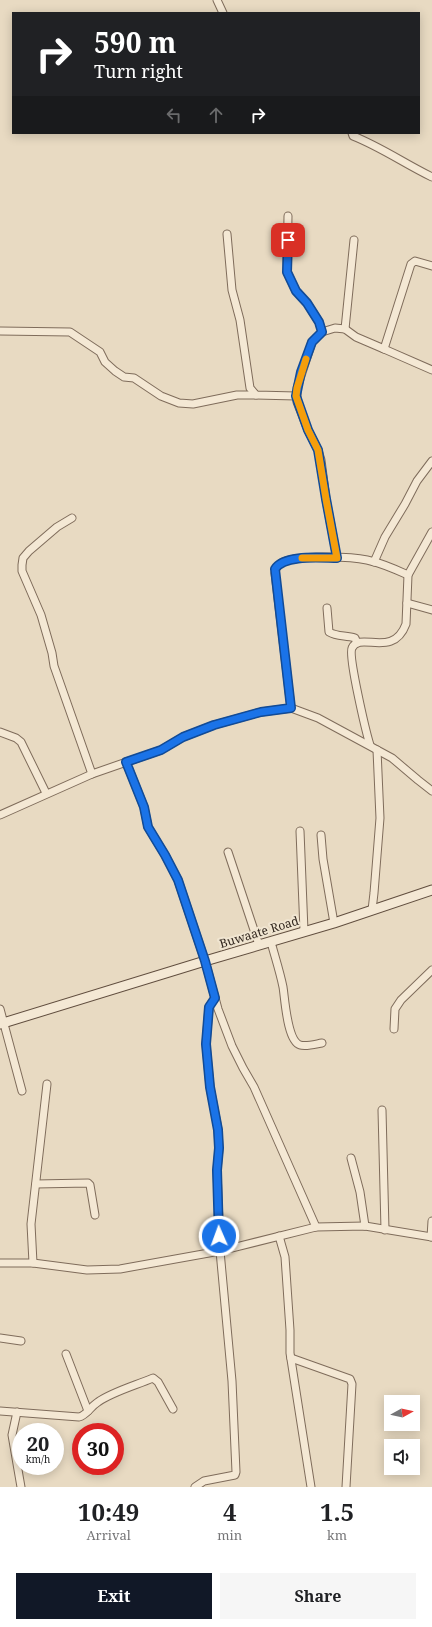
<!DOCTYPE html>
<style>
:root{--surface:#fff;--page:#f6f6f6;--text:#202124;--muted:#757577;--accent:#111827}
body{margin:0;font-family:"Noto Serif",serif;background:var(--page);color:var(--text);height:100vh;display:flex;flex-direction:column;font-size:15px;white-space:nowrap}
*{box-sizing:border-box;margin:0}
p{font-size:13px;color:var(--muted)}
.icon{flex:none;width:22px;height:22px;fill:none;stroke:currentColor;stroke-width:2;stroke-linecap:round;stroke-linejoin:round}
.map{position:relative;height:1487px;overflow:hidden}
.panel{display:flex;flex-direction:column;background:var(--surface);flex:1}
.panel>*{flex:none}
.top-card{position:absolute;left:12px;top:12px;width:408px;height:122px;border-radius:0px;box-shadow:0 2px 10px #0003;background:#202124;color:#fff;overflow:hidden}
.needle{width:26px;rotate:82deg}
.controls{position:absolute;left:384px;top:1395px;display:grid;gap:8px}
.controls a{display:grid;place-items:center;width:36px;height:36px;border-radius:0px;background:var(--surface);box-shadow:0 2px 10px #0003;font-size:20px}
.speed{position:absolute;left:12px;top:1423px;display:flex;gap:8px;font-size:20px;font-weight:700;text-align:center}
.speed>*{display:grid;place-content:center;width:52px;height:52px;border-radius:50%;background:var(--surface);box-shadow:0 2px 10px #0003;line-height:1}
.speed small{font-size:10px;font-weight:400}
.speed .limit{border:6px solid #d22;background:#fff;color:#111}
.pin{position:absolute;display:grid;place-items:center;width:34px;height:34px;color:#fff;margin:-17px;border-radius:8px;box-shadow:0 2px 6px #0006}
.me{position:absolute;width:44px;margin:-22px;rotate:358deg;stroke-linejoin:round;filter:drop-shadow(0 0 3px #0008)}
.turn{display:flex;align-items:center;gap:14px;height:84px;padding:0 16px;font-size:18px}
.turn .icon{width:52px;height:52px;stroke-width:2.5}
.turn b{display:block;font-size:28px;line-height:34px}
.lanes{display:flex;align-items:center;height:38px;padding:0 16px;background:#0003;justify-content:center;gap:20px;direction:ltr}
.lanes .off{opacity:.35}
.eta{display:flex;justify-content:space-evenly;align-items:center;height:68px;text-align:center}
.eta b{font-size:24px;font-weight:700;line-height:28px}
.action{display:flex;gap:8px;margin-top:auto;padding:8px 16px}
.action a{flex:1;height:46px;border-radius:0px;background:var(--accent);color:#fff;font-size:16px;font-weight:700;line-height:46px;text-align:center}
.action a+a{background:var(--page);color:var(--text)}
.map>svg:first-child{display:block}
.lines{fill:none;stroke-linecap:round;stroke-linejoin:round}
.street-casing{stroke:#7f6c5b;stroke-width:9}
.secondary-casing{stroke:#614e3f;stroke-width:11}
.street{stroke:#f4e8d4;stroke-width:7}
.secondary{stroke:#f4e8d4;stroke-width:9}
.route-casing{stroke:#114b97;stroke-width:10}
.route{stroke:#1a73e8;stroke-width:7}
.slow{stroke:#f59e0b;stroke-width:7}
.labels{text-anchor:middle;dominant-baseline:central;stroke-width:4;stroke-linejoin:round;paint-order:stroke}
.street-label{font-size:12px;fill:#31261e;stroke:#f0e5d1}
</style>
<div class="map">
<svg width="432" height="1487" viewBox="0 0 432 1487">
<rect width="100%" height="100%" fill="#e8dac2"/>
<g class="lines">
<g class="street-casing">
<g id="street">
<path d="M 217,0 L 223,13"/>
<path d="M 352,133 L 353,136 C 381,147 405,164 432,177"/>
<path d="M 288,216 L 287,272 L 296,291 L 307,303 L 319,322 L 322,332"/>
<path d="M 227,234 L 232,290 L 240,320 L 250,388 L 256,395 L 296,396"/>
<path d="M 345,329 L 354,240"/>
<path d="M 0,331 L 70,332 L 100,352 L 105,362 L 115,371 L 124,377 L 134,378 L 161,396 L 179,403 L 193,404 L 237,395 L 256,395"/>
<path d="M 384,349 L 432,370"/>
<path d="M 72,518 L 57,527 L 29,551 L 23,558 L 22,565 L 22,571 L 41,615 L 52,653 L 54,666 L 92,774"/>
<path d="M 337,558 L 326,499 L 321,460 L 318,450 L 308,430 L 297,402 L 297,388 L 312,342 L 322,332 L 335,328 L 345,329 L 356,337 L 384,349 L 411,264 L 415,261 L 432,266"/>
<path d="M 374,562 L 385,537 L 405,504 L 417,481 L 432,461"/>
<path d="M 407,603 L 432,610"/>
<path d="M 327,608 L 329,632 C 337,637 346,635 355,638 L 357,643"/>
<path d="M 291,708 L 275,573 C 275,569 277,566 281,563 C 296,555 349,556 367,560 C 381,563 395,569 408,575"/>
<path d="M 0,732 L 16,738 L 21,742 L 46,793"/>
<path d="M 370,745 C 366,732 348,656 352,648 C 360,631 393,659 406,624 L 408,575 L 432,532"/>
<path d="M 126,762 L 144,807 L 148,827 L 165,855 L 178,880 L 205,961 L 218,1009 L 232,1046 L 243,1068 L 254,1087 L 316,1227"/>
<path d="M 0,815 L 92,774 L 161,750 L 183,737 L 214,725 L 261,712 L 291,708 L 318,718 L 392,758 L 418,780 L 432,791"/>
<path d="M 300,831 L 304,931"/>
<path d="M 321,835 L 323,859 L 334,923"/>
<path d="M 228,852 L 259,945"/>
<path d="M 372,910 L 374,893 L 380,818 L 377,750"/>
<path d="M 271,942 C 275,957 280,972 283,987 C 285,999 287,1041 300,1045 C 306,1047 316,1044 322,1043"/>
<path d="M 0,1009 L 22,1091"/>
<path d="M 394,1029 L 395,1009 L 401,1000 L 432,970"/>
<path d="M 382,1110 L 385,1230"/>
<path d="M 351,1158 L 360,1192 L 365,1226"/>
<path d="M 36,1184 L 88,1183 L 90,1185 L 95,1215"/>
<path d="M 279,1236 L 285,1257 L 290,1330 L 290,1353 L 311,1487"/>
<path d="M 431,1237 L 432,1221"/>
<path d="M 0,1263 L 33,1263 L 87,1270 L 120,1269 L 220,1251 L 316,1227 L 365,1226 L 432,1237"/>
<path d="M 33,1263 L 31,1224 L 47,1084"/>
<path d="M 0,1338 L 21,1341"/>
<path d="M 66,1354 L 88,1411"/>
<path d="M 291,1358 L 350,1379 L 352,1384 L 346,1487"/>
<path d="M 0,1411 L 79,1417 C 87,1415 90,1407 98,1402 C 112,1392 137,1385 153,1378 L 158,1382 L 173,1409"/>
<path d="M 17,1412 L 12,1435 L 21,1487"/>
<path d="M 195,1487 L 204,1481 L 235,1475 L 236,1472 L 232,1381 L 220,1251 L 217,1170 L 219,1149 L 218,1129 L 210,1087 L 206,1044 L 209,1007 L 215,998"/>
</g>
</g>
<g class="secondary-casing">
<path id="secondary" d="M 0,1024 L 205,961 L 334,923 L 432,890"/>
</g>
<use href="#street" class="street"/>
<use href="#secondary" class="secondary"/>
</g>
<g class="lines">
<g class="route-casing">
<path id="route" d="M 219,1236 L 217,1170 L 219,1148 L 218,1130 L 210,1087 L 206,1044 L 209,1007 L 215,998 L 205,961 L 178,880 L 165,855 L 148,827 L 144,807 L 126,762 L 161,750 L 183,737 L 214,725 L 261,712 L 291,708 L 275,569 C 284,554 322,558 337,558 L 326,499 L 318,450 L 308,430 L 296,396 L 301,372 L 312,342 L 322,332 L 319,322 L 307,303 L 296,291 L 287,272 L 288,240"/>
</g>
<use href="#route" class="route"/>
<path class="slow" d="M 302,558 L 337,558 L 326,499 L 318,450 L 308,430 L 296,396 L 297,388 L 306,359"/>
</g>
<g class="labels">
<g class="street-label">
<text transform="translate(259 932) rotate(-17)">Buwaate Road</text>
</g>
</g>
</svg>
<div class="controls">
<a><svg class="needle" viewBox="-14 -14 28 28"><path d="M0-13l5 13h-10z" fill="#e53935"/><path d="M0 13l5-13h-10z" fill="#757577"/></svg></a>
<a><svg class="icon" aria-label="sound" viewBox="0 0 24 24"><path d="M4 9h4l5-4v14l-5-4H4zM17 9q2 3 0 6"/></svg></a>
</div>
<div class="speed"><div>20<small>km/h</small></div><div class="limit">30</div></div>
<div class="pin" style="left:288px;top:240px;background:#d93025"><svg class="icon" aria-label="arrive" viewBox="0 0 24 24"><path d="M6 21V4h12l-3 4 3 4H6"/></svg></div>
<svg class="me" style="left:219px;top:1236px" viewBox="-20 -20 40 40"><circle r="17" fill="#1a73e8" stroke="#fff" stroke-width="3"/><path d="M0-11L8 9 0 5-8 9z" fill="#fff"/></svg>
<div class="top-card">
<div class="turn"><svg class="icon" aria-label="right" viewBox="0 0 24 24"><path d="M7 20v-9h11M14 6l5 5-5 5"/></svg><div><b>590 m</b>Turn right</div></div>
<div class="lanes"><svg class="icon off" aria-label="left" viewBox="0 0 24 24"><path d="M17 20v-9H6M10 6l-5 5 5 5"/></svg><svg class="icon off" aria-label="ahead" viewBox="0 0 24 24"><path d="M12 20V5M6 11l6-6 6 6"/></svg><svg class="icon" aria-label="right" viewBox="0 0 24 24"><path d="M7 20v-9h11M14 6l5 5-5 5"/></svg></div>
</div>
</div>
<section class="panel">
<div class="eta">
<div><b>10:49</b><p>Arrival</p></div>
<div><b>4</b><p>min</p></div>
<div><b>1.5</b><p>km</p></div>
</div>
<div class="action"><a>Exit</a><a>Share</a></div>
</section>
